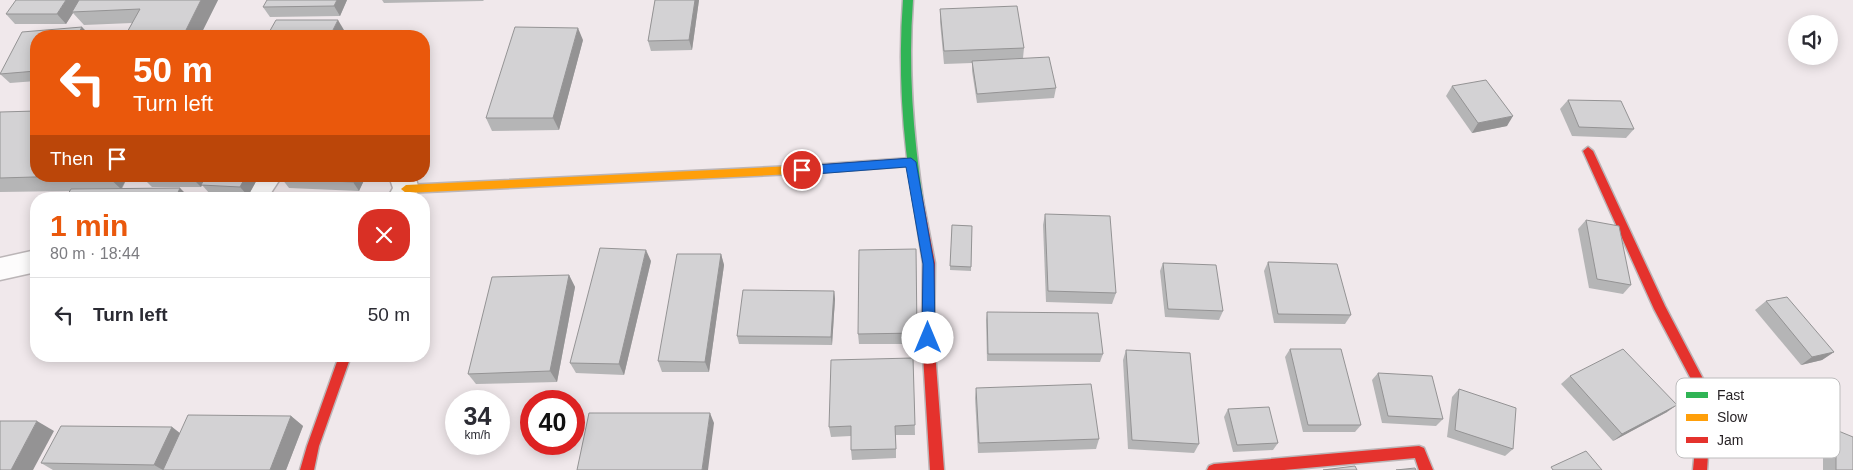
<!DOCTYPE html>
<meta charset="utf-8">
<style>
:root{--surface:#fff;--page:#f7f7f7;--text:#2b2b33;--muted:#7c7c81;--line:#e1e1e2;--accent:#ea580c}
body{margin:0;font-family:Helvetica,sans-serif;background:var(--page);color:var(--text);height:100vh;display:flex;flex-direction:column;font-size:19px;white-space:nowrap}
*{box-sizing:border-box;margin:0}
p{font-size:16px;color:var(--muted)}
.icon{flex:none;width:28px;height:28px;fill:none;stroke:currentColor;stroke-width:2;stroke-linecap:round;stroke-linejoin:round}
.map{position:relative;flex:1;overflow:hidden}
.details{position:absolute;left:30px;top:192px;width:400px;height:170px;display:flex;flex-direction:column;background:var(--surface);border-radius:20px;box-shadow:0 2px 12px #0003}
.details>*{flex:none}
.hud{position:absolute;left:30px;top:30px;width:400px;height:152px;border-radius:20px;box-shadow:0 2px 12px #0003;background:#ea580c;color:#fff;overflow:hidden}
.controls{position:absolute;left:1788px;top:15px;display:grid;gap:10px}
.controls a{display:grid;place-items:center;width:50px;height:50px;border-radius:50%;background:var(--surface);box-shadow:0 2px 12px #0003;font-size:25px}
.speed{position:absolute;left:445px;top:390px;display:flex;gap:10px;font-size:25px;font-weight:700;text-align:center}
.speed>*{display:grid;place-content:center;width:65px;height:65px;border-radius:50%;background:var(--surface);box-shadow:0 2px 12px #0003;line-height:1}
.speed small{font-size:12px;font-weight:400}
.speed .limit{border:8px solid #d22;background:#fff;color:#111}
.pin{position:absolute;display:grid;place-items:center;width:42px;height:42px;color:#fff;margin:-21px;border:2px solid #fff;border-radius:50%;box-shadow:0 1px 5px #0007}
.me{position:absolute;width:55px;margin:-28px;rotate:0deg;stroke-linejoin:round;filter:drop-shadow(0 0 4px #0008)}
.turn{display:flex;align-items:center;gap:18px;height:105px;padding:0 20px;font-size:22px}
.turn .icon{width:65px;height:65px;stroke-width:2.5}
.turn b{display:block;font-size:35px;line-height:42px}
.then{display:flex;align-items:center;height:48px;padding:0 20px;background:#0003;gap:10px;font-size:19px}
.round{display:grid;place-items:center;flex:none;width:52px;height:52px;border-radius:20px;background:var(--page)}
.head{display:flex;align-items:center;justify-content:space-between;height:85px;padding:0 20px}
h1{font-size:30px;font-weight:700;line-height:38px;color:var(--accent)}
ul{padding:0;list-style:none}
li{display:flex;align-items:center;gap:15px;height:75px;padding:0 20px;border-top:1px solid var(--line)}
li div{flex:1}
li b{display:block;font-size:19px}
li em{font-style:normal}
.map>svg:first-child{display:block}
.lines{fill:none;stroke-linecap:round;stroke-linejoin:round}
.street-casing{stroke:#bbb5b7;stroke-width:3}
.fast-casing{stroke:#bbb5b7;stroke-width:3}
.slow-casing{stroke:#bbb5b7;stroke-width:3}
.jam-casing{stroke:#bbb5b7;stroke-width:3}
.street{fill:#fdfcfc;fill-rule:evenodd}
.fast{fill:#30b455;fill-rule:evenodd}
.slow{fill:#ff9f0a;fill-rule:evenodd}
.jam{fill:#e5322d;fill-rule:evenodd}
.wall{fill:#b5b5b6}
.shaded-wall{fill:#949394}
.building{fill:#d3d2d4;stroke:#949394}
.route{fill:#1a73e8;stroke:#114b97}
.key{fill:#fff;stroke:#bdbcbd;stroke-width:1}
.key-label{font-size:14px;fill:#241f22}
</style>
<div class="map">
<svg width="1853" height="470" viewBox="0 0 1853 470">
<rect width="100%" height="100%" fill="#f0e8eb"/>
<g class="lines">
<g class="street-casing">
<g id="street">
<path d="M 256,176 L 282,176 L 267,199 L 240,199 Z"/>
<path d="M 389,176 L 415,176 L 419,189 L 413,199 L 387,199 L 393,188 Z"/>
<path d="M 36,250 L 36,272 L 0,280 L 0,258 Z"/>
</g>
</g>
<g class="fast-casing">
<path id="fast" d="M 903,0 L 913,0 C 908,68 913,133 923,200 L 922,203 L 914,203 L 913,200 C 902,133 898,68 903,0 Z"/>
</g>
<g class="slow-casing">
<path id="slow" d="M 813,165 L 818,169 L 813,173 L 406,193 L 401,189 L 406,185 Z"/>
</g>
<g class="jam-casing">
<g id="jam">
<path d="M 1588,147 L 1593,151 L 1665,306 L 1712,396 L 1707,470 L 1693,470 L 1700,396 L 1654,309 L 1583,151 Z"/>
<path d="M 911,158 L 916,162 L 911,166 L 813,173 L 808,169 L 813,165 Z"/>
<path d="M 918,196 L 922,197 L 923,200 L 935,263 L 934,338 L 944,470 L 930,470 L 922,338 L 923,263 L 913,200 L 914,197 Z"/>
<path d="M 339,356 L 351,356 L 319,446 L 314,470 L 300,470 L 307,446 Z"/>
<path d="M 1419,446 L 1424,448 L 1433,470 L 1419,470 L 1415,458 L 1284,470 L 1207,470 L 1209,466 L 1214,464 Z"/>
</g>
</g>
<use href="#street" class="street"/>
<use href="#fast" class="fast"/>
<use href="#slow" class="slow"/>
<use href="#jam" class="jam"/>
</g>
<g class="wall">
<path d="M 218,0 L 200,36 L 125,36 L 132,23 L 84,25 L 73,13 L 66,24 L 15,24 L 6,14 Z"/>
<path d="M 347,0 L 340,16 L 270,17 L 263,7 Z"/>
<path d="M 382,0 L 484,0 L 483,1 L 384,3 Z"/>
<path d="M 655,0 L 699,0 L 692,50 L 651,51 L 648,41 Z"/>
<path d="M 940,9 L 1024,48 L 1023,58 L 1056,88 L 1054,98 L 977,103 L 972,71 L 972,63 L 944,64 L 940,22 Z"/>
<path d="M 36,36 L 36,81 L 10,83 L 0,74 Z"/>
<path d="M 583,40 L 559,130 L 492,131 L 486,118 Z"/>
<path d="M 1452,86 L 1507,126 L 1472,133 L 1446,96 Z"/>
<path d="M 1568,100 L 1634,129 L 1626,138 L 1572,136 L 1560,109 Z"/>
<path d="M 0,112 L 36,176 L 128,176 L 122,189 L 189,197 L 70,191 L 0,192 Z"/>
<path d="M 144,176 L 259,176 L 248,196 L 210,194 L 202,185 L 201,187 L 152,187 L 143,178 Z"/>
<path d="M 366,176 L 359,191 L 289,188 L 282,179 Z"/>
<path d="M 1045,214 L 1116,293 L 1112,304 L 1046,302 L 1043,225 Z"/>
<path d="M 1586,220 L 1631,285 L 1623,294 L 1589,288 L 1578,229 Z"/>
<path d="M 952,225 L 972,226 L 971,271 L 950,270 Z"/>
<path d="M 916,249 L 917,344 L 859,344 L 858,334 Z"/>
<path d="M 721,254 L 724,265 L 709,372 L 662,372 L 658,361 Z"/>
<path d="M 651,261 L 624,375 L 576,373 L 570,363 Z"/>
<path d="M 1268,262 L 1351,315 L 1345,324 L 1274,323 L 1264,271 Z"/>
<path d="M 1163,263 L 1223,311 L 1219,320 L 1165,317 L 1160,271 Z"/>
<path d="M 569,275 L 575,287 L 557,382 L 476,384 L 468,374 Z"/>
<path d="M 834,291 L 835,299 L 832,345 L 739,344 L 737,336 Z"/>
<path d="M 1766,301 L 1834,352 L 1822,360 L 1801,365 L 1755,310 Z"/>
<path d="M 987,312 L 1103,354 L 1100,362 L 987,361 L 986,320 Z"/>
<path d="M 1290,349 L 1361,425 L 1355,432 L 1303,432 L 1285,357 Z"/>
<path d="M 1126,350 L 1199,444 L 1194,453 L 1128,449 L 1123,360 Z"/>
<path d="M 913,358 L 915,435 L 896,435 L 896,458 L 852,460 L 851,450 L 851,436 L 831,437 L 829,427 Z"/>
<path d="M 1378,373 L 1443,419 L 1436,426 L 1382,423 L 1372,380 Z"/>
<path d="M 1570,376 L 1667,412 L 1613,441 L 1561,384 Z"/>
<path d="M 976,388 L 1099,439 L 1096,449 L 978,453 L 975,398 Z"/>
<path d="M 1459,389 L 1513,449 L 1505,456 L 1447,437 L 1452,397 Z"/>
<path d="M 1228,409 L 1278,443 L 1273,450 L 1233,452 L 1224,417 Z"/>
<path d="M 291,416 L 303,426 L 286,470 L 53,470 L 41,463 L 172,427 L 180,433 Z"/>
<path d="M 1836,430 L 1853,470 L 1823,470 L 1823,438 Z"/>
</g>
<g class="shaded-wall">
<path d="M 66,0 L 82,0 L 72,12 L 73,13 L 66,24 L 57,14 Z"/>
<path d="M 201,0 L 218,0 L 200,36 L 183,36 Z"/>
<path d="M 337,0 L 347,0 L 340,16 L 334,6 Z"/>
<path d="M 695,0 L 699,0 L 692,50 L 689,40 Z"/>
<path d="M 338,20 L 344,30 L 341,36 L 330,36 Z"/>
<path d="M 82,27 L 91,36 L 77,36 Z"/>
<path d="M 578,28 L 583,40 L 559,130 L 553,118 Z"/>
<path d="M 1513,116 L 1507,126 L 1472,133 L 1478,123 Z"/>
<path d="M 107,176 L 128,176 L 121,189 Z"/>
<path d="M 193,176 L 206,176 L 201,187 L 192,178 Z"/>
<path d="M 246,176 L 259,176 L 248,196 L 240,187 Z"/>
<path d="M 355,176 L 366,176 L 359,191 L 353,182 Z"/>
<path d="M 180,188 L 189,197 L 188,199 L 175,199 Z"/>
<path d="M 646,250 L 651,261 L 624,375 L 619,364 Z"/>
<path d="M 721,254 L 724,265 L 709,372 L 705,362 Z"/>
<path d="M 569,275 L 575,287 L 557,382 L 550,371 Z"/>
<path d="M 834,291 L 835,299 L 832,345 L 831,337 Z"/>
<path d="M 1834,352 L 1822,360 L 1801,365 L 1812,357 Z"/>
<path d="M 1677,405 L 1667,412 L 1613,441 L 1622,434 Z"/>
<path d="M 710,413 L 714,423 L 708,470 L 702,470 Z"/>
<path d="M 291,416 L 303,426 L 286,470 L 270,470 Z"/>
<path d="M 37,421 L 54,431 L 33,470 L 11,470 Z"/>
<path d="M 172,427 L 182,435 L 163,470 L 154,465 Z"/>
</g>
<g class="building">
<path d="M 16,0 L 66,0 L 57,14 L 6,14 Z"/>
<path d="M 79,0 L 201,0 L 183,36 L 125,36 L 140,9 L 72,12 Z"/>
<path d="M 267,0 L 337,0 L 334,6 L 263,7 Z"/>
<path d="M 655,0 L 695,0 L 689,40 L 648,41 Z"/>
<path d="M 1017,6 L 1024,48 L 944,51 L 940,9 Z"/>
<path d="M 276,20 L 338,20 L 330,36 L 267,36 Z"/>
<path d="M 82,27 L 77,36 L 36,36 L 36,71 L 0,74 L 22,32 Z"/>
<path d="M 515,27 L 578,28 L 553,118 L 486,118 Z"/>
<path d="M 1049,57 L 1056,88 L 977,94 L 972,61 Z"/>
<path d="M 1486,80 L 1513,116 L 1478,123 L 1452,86 Z"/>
<path d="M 1568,100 L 1621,101 L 1634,129 L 1579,127 Z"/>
<path d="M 36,111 L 36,176 L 68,176 L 0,178 L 0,112 Z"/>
<path d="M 144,176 L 193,176 L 192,178 L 143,178 Z"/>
<path d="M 206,176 L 246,176 L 240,187 L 201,185 Z"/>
<path d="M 283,176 L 355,176 L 353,182 L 282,179 Z"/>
<path d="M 180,188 L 175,199 L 65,199 L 71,189 Z"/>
<path d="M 1045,214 L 1110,216 L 1116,293 L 1048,291 Z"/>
<path d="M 1586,220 L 1619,226 L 1631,285 L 1597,279 Z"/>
<path d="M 952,225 L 972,226 L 971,267 L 950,266 Z"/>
<path d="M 600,248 L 646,250 L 619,364 L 570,363 Z"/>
<path d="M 916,249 L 917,333 L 858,334 L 859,250 Z"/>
<path d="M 677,254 L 721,254 L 705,362 L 658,361 Z"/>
<path d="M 1268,262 L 1337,264 L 1351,315 L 1278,314 Z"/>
<path d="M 1163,263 L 1216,265 L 1223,311 L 1168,309 Z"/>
<path d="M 569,275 L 550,371 L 468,374 L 492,277 Z"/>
<path d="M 743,290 L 834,291 L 831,337 L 737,336 Z"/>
<path d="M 1787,297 L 1834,352 L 1812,357 L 1766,301 Z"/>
<path d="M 987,312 L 1098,313 L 1103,354 L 988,354 Z"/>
<path d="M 1290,349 L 1341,349 L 1361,425 L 1308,425 Z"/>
<path d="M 1623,349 L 1677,405 L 1622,434 L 1570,376 Z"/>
<path d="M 1126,350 L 1190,353 L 1199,444 L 1132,440 Z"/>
<path d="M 913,358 L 915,425 L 895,426 L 896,449 L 851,450 L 851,426 L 829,427 L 831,360 Z"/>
<path d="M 1378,373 L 1432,376 L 1443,419 L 1388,416 Z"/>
<path d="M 1091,384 L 1099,439 L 979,443 L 976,388 Z"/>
<path d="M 1459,389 L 1516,408 L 1513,449 L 1455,430 Z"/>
<path d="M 1269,407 L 1278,443 L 1237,445 L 1228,409 Z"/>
<path d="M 589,413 L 710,413 L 702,470 L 577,470 Z"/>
<path d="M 188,415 L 291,416 L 270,470 L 163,470 Z"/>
<path d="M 0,421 L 37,421 L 11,470 L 0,470 Z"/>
<path d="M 61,426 L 172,427 L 154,465 L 41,463 Z"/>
<path d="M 1836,430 L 1853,437 L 1853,470 L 1836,470 Z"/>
<path d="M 1586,451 L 1602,470 L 1553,470 L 1551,467 Z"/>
<path d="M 1355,466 L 1357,470 L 1323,470 Z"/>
<path d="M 1415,468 L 1416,470 L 1396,470 Z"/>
</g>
<path class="route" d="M 911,158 L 916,162 L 934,264 L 935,338 L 928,343 L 922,338 L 923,264 L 906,167 L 802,175 L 797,170 L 802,166 Z"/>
<rect x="1676" y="378" width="164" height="80" rx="8" class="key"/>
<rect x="1686" y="392" width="22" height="6" fill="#30b455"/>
<rect x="1686" y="414" width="22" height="7" fill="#ff9f0a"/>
<rect x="1686" y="437" width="22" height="6" fill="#e5322d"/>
<g class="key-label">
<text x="1717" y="400">Fast</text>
<text x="1717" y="422">Slow</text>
<text x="1717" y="445">Jam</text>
</g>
</svg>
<div class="controls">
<a><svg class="icon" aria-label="sound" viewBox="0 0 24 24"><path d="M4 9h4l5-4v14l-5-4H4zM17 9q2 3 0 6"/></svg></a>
</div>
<div class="speed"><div>34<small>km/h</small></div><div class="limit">40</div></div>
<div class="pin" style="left:802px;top:170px;background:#d93025"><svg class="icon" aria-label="arrive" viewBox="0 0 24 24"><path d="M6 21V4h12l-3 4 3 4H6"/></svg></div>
<svg class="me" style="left:928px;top:338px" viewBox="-20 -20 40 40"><circle r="19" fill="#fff"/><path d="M0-13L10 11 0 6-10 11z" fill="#1a73e8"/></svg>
<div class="hud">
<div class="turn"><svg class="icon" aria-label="left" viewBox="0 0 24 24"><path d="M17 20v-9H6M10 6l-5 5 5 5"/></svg><div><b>50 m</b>Turn left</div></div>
<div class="then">Then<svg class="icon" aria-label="arrive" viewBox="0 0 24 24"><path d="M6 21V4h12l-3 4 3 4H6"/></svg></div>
</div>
<section class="details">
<div class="head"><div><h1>1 min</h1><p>80 m · 18:44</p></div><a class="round" style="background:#d93025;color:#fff"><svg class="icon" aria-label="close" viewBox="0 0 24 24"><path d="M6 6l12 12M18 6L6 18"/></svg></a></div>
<ul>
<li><svg class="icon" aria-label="left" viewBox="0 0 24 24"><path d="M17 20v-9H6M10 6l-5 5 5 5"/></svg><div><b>Turn left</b></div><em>50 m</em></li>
</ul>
</section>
</div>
